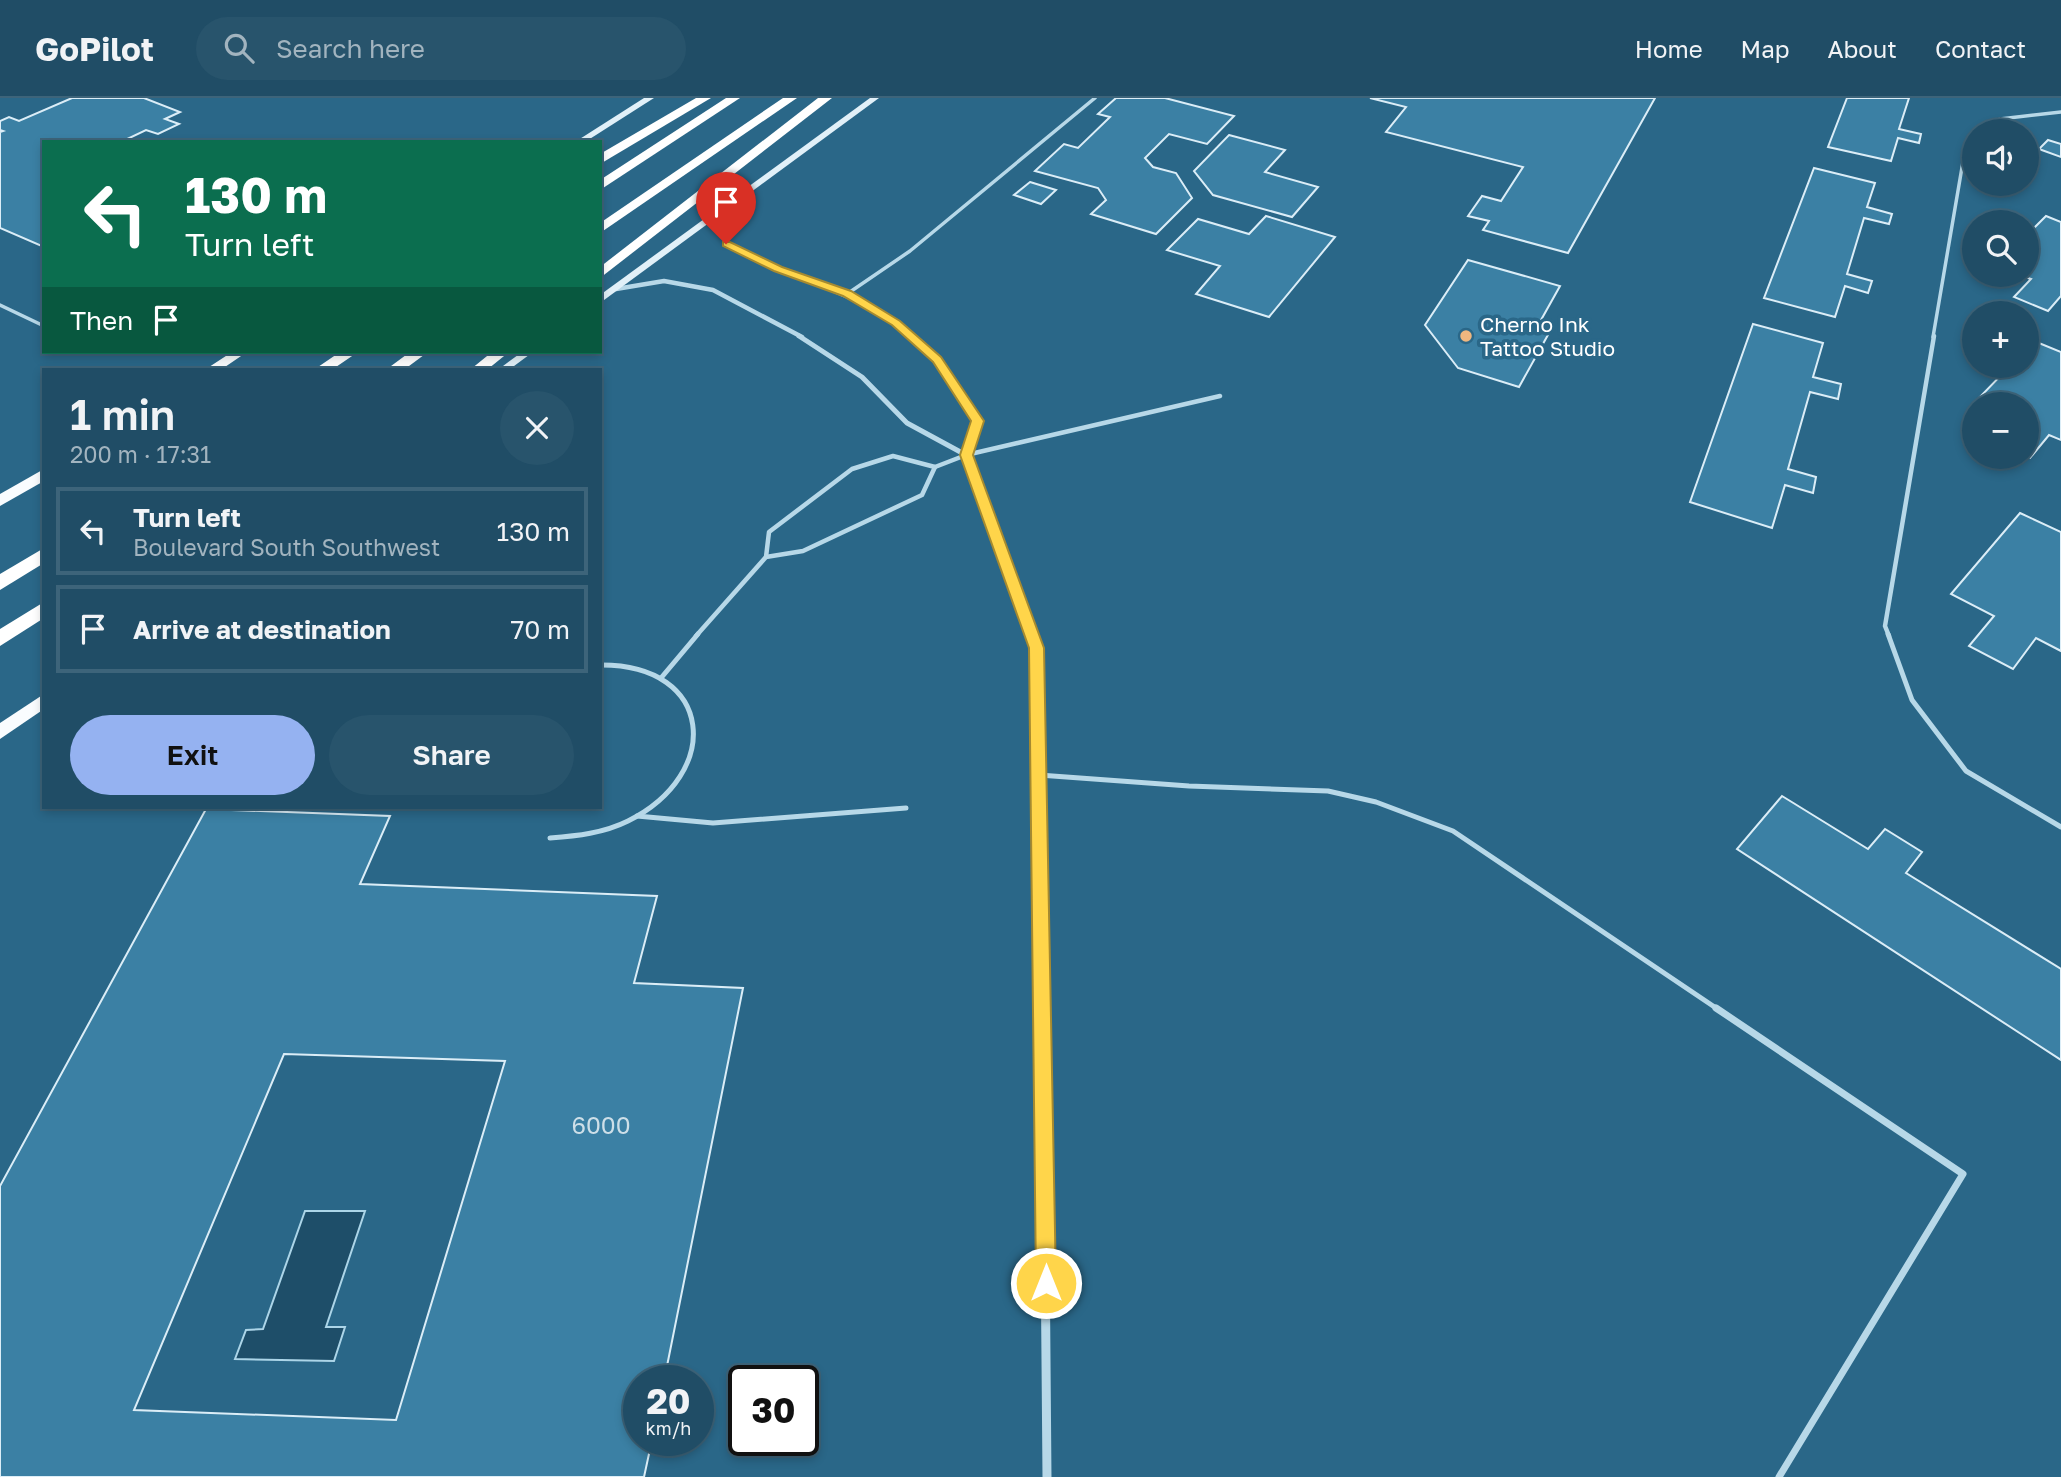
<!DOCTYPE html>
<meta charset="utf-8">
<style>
:root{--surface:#204d66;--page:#28546c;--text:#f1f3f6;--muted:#a2b4bf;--line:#3d647a;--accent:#95b2f1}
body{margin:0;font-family:"Golos Text",sans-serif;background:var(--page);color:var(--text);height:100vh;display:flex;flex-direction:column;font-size:26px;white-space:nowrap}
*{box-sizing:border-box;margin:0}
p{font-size:23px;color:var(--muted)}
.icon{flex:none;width:38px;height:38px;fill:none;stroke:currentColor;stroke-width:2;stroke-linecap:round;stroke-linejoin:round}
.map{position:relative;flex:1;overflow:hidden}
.drawer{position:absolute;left:42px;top:270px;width:560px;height:441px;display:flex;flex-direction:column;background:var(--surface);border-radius:0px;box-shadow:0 4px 10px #0003,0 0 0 2px var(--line)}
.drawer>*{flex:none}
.banner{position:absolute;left:42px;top:42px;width:560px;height:214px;border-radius:0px;box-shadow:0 4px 10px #0003,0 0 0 2px var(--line);background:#0b6e4f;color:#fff;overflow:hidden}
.buttons{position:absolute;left:1962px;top:21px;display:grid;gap:14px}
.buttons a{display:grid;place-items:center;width:77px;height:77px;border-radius:50%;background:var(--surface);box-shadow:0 4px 10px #0003,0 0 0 2px var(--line);font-size:35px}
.speed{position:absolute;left:623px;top:1267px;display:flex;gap:14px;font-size:35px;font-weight:700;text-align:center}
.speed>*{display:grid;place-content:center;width:91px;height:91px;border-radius:50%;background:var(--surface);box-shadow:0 4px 10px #0003,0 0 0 2px var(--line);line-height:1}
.speed small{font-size:18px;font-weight:400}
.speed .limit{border:4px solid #111;border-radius:10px;background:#fff;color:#111}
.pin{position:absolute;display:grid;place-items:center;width:60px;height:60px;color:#fff;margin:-72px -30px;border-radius:50% 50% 50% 0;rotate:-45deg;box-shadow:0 0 7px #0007}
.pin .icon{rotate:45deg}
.me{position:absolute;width:77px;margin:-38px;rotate:0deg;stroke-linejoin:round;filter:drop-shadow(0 0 5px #0008)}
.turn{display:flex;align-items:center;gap:24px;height:147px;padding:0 28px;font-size:32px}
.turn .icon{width:91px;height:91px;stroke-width:2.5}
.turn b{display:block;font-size:49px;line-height:60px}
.then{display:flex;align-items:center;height:66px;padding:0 28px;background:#0003;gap:14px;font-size:26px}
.round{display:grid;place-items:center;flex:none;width:74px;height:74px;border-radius:37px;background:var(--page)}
.overview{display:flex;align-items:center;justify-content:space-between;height:119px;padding:0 28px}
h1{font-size:42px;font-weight:600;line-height:52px}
.primary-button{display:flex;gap:14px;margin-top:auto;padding:14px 28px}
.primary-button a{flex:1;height:80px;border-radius:42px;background:var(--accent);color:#111;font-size:28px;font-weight:600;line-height:80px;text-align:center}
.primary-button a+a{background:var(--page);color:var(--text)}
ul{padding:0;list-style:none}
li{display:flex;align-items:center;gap:21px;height:88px;margin:0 14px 10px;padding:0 14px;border:4px solid var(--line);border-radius:0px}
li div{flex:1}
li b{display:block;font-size:26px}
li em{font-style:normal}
header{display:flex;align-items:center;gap:42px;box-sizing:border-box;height:98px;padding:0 35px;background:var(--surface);border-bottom:2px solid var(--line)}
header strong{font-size:33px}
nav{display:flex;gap:38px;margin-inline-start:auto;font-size:24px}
.search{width:490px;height:63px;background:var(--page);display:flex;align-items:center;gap:18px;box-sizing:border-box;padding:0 24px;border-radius:38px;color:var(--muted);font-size:26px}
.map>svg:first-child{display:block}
.water{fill:#1e4e69;stroke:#acd5e8;stroke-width:2}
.building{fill:#3b80a4;stroke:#dbedf7;stroke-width:2;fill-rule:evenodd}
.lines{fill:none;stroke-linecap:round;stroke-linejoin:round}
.lane-far3{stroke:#b7d8e8;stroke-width:3.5}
.lane-far2{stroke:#b7d8e8;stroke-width:4.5}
.lane-far1{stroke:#b7d8e8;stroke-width:5}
.lane{stroke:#b7d8e8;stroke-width:7}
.street-far3{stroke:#b7d8e8;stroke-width:4.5}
.street-far2{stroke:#b7d8e8;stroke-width:5}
.street-far1{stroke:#b7d8e8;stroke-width:7}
.street{stroke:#b7d8e8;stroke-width:9}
.secondary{fill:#e1f0f8;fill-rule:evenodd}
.primary{fill:#f9fcfe;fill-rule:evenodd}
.highway{fill:#fff;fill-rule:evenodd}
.route{fill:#ffd54a;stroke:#a68a30;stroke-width:2}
.poi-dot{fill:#efb77f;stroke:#2a6788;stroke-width:2.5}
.labels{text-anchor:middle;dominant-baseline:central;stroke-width:7;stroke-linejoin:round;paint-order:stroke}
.far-poi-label{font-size:21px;fill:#fff;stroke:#2a6788;text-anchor:start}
.near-number-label{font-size:24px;fill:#cedfe8}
</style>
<header>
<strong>GoPilot</strong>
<div class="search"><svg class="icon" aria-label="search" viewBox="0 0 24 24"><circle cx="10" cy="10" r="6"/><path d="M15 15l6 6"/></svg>Search here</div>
<nav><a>Home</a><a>Map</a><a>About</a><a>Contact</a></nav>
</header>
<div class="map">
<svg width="2061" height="1379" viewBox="0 0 2061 1379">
<rect width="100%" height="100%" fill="#2a6788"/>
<path class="water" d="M 305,1113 L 365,1113 L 326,1229 L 345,1229 L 334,1263 L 235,1261 L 246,1232 L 263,1231 Z"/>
<g class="building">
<path d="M 72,0 L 144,0 L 180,14 L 165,21 L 179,26 L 158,36 L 146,32 L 121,44 L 44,44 L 44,149 L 0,130 L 0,34 L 3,33 L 0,32 L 0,23 L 9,19 L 19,23 Z"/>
<path d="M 1116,0 L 1165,0 L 1234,18 L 1207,46 L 1169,36 L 1145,60 L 1153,69 L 1176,75 L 1192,100 L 1156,136 L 1091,116 L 1106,102 L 1098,90 L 1035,73 L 1064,46 L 1078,50 L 1110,19 L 1098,16 Z"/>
<path d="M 1370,0 L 1655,0 L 1568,155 L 1483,132 L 1489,123 L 1468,118 L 1482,98 L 1501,103 L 1523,69 L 1386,34 L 1406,9 Z"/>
<path d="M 1847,0 L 1909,0 L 1899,31 L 1921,36 L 1919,45 L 1898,40 L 1891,63 L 1828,49 Z"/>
<path d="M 1229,37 L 1285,52 L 1265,74 L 1318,89 L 1292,119 L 1213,97 L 1194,73 Z"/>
<path d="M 2048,42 L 2061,46 L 2061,59 L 2039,51 Z"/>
<path d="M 1814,70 L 1875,85 L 1867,109 L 1892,116 L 1889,126 L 1864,120 L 1847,176 L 1872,183 L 1868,195 L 1845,188 L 1835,219 L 1764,200 Z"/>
<path d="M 1030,84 L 1056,92 L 1041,106 L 1014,97 Z"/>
<path d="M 1266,118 L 1335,139 L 1269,219 L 1196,196 L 1220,168 L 1167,152 L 1198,121 L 1249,136 Z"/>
<path d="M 2046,118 L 2061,124 L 2061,198 L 2048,213 L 2014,199 L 2031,181 L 2019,177 L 2026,177 L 2026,138 Z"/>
<path d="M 1468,162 L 1560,188 L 1536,231 L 1549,235 L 1519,289 L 1458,270 L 1425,227 Z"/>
<path d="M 1753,226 L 1823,245 L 1813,279 L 1841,286 L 1838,301 L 1810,294 L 1788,371 L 1816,379 L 1813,395 L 1785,387 L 1772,430 L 1690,404 Z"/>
<path d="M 2034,243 L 2061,254 L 2061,342 L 2049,337 L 2030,360 L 2026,359 L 2026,306 L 1975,304 L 2010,268 L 2026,268 L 2026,251 Z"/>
<path d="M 2020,415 L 2061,434 L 2061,553 L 2036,540 L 2013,571 L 1969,548 L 1994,518 L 1951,496 Z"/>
<path d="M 1782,698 L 1868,751 L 1885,731 L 1922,754 L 1906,775 L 2061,871 L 2061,962 L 1737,751 Z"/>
<path d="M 206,711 L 390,718 L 360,786 L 657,798 L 634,885 L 743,890 L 664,1283 L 639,1283 L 639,1342 L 652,1342 L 644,1379 L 0,1379 L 0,1088 ZM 284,956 L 505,963 L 396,1322 L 134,1312 Z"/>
</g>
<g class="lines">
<g class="lane-far3">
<path d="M 1983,33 L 2000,21 L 2061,14"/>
<path d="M 847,196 L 910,153 L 1095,0"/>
<path d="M 0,207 L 44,228"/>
<path d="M 1933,239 L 1966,46 L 1974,40"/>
</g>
<g class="lane-far2">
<path d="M 766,459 L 769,434 L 852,371 L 893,358 L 935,369 L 966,357 L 1220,298"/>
<path d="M 696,538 L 766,459 L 803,453 L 922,397 L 935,369"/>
<path d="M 1889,538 L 1885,528 L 1934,238"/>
</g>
<g class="lane-far1">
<path d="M 1888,536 L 1912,602 L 1966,673 L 2061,729"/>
<path d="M 661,580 L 698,536"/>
<path d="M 1039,677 L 1189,688 L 1328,693 L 1376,704 L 1453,733 L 1719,912"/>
<path d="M 637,718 L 713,725 L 906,710"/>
<path d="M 550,740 C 577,738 604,735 628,723 C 723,676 715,566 600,567"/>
</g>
<path class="lane" d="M 1716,910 L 1963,1076 L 1779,1379"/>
<g class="street-far3">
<path d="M 720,113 L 726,146 C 744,155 762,165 781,172 C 829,191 872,204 912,239"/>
<path d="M 616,191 L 664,183 L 713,192 L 802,239"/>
</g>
<g class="street-far2">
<path d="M 799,238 L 862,279 L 907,325 L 966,357"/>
<path d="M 910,238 L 937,261 L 977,323 L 966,357 L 1032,538"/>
</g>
<path class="street-far1" d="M 1031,536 L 1036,550 L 1043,912"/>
<path class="street" d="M 1043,910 L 1047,1379"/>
<g class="secondary">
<path d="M 644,0 L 654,0 L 585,44 L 575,44 Z"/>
<path d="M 870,0 L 879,0 L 600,205 L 600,197 Z"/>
<path d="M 522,254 L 533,254 L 510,271 L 499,271 Z"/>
</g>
<g class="primary">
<path d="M 232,254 L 247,254 L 222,271 L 206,271 Z"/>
<path d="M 44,371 L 44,383 L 0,408 L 0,396 Z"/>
<path d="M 44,596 L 44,611 L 0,641 L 0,625 Z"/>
</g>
<g class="highway">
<path d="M 696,0 L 711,0 L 600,66 L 600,56 Z"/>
<path d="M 726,0 L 740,0 L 600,92 L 600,82 Z"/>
<path d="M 783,0 L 797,0 L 600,135 L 600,125 Z"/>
<path d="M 818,0 L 832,0 L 600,180 L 600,169 Z"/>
<path d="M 340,254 L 358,254 L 333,271 L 315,271 Z"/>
<path d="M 410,254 L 428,254 L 405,271 L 387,271 Z"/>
<path d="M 492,254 L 509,254 L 488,271 L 471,271 Z"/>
<path d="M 44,450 L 44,465 L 0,492 L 0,476 Z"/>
<path d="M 44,504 L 44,520 L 0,548 L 0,531 Z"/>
</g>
</g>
<path class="route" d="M 723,144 L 730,144 L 782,169 L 851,193 L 900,223 L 941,259 L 984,323 L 973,357 L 1044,550 L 1056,1185 L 1053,1193 L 1046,1196 L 1039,1193 L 1036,1185 L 1029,550 L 960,357 L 971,323 L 933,264 L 892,227 L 843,198 L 774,173 L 723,148 Z"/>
<circle class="poi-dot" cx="1466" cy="238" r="7"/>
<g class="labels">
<g class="far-poi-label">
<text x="1480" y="226">Cherno Ink<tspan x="1480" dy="24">Tattoo Studio</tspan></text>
</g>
<g class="near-number-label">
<text x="601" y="1026">6000</text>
</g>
</g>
</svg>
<div class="buttons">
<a><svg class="icon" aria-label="sound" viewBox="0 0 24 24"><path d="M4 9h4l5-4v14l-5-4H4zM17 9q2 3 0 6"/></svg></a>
<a><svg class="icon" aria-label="search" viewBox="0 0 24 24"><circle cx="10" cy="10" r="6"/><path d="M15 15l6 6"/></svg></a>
<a>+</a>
<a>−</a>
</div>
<div class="speed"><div>20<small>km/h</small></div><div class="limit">30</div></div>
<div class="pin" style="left:726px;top:146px;background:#d93025"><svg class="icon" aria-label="arrive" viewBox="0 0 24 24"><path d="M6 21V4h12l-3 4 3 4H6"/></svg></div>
<svg class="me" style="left:1046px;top:1185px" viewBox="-20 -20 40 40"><circle r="17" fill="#ffd54a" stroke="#fff" stroke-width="3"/><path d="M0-11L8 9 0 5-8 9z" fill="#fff"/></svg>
<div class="banner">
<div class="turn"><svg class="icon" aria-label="left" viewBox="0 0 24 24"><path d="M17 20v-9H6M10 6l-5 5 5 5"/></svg><div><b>130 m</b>Turn left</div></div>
<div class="then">Then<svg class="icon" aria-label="arrive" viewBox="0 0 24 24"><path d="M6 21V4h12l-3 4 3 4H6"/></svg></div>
</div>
<section class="drawer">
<div class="overview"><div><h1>1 min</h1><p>200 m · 17:31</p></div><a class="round"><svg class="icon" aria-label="close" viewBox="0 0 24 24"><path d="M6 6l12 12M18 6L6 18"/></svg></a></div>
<ul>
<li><svg class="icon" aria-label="left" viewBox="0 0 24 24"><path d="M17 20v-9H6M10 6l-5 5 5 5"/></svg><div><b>Turn left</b><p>Boulevard South Southwest</p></div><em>130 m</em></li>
<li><svg class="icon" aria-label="arrive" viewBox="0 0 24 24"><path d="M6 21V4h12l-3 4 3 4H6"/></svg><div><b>Arrive at destination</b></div><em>70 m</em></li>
</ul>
<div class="primary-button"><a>Exit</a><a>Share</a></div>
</section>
</div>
